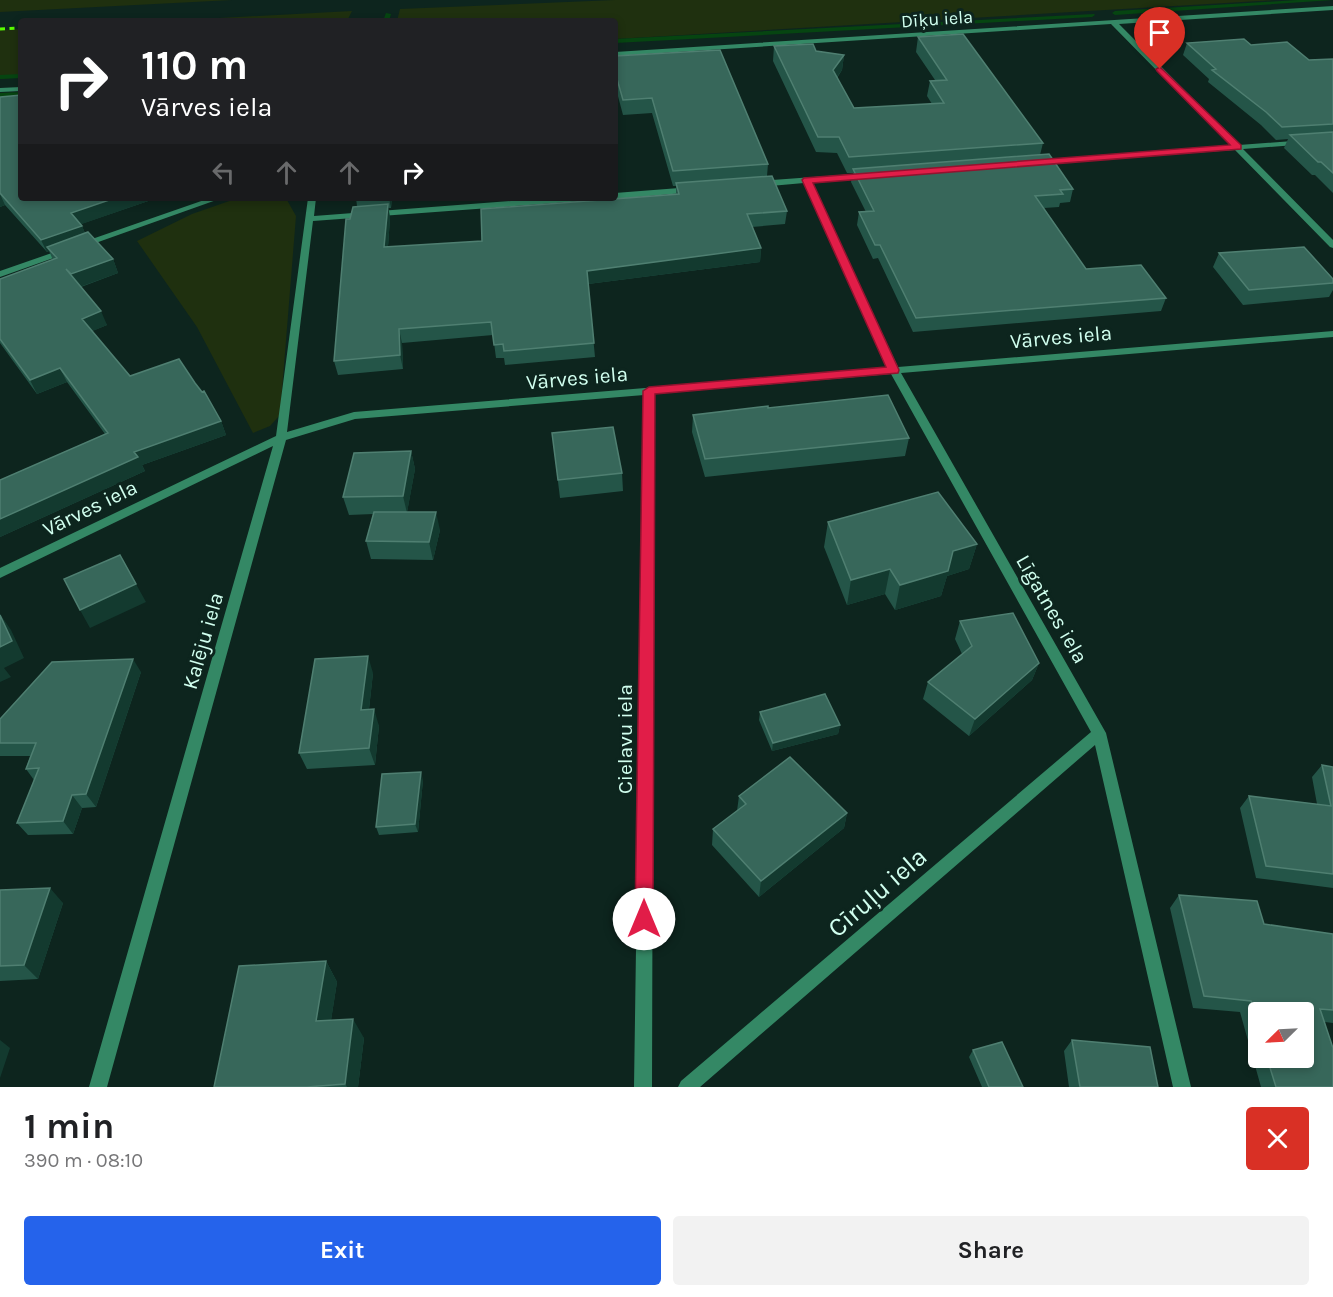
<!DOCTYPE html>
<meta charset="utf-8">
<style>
body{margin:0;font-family:Karla,sans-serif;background:#f2f2f2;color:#202124;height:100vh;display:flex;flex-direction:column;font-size:22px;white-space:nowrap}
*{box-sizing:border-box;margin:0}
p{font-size:20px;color:#757577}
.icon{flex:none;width:33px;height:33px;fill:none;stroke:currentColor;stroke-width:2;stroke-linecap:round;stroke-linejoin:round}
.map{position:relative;height:1087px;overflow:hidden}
.drawer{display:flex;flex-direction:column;background:#fff;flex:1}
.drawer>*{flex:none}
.hud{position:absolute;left:18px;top:18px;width:600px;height:183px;border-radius:6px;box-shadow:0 3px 9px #0003;background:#202124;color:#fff;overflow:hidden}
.needle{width:39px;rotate:246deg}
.controls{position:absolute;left:1248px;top:1002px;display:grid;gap:12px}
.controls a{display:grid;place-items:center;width:66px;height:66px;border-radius:6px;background:#fff;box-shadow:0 3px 9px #0003;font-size:30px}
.pin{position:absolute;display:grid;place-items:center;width:51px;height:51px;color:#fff;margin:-62px -26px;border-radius:50% 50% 50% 0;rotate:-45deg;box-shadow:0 0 6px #0007}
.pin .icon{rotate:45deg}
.me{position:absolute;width:66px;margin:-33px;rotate:0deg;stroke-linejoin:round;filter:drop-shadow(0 0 4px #0008)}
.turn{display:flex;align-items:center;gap:21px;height:126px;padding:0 24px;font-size:27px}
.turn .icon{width:78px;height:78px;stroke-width:2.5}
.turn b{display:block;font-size:42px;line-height:51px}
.lanes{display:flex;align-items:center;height:57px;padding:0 24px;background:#0003;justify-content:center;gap:30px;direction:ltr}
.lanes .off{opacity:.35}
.round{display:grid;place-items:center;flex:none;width:63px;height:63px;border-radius:6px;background:#f2f2f2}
.headline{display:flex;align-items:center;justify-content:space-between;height:102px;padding:0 24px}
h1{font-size:36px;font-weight:700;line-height:45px}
.button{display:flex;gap:12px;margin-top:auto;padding:12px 24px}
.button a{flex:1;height:69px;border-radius:6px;background:#2563eb;color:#fff;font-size:24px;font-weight:700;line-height:69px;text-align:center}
.button a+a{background:#f2f2f2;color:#202124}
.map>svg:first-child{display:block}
.green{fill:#1f300f}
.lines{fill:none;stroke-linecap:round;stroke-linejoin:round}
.stream{fill:#064511;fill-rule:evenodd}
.street{fill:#348865;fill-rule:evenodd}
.rail{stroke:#59fc00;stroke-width:3;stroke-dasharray:5 4.5;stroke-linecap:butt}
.wall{fill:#245548;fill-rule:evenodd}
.shaded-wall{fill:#133a2f}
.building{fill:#37675a;stroke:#4f7f71;stroke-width:1.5}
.route{fill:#e11d48;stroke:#92132f;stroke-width:1.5}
.labels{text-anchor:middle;stroke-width:6;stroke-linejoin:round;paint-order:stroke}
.far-street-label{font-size:18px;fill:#d1ffef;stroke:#0d251e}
.street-label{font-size:21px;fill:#d1ffef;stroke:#0d251e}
.near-street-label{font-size:26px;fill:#d1ffef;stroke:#0d251e}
</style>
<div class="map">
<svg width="1333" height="1087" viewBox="0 0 1333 1087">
<rect width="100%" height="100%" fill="#0d251e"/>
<path class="green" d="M 0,0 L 232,0 L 0,12 Z
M 615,0 L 1275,0 L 615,39 L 615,21 L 397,21 L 400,9 Z
M 352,11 L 347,21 L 163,21 Z
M 21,29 L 21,77 L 0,79 L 0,30 Z
M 238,198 L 287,200 L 296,216 L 280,415 L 270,426 L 253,433 L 197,327 L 137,241 L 192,214 Z"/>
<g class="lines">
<path class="stream" d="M 1297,0 L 1333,0 L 1115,15 L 1112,13 L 1115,11 Z
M 386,13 L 391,14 L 389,21 L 383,21 Z
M 1094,14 L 1095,15 L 1092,17 L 615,43 L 615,39 Z
M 21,74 L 21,78 L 0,79 L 0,75 Z
M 21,92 L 21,96 L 0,97 L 0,93 Z"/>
<path class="street" d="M 1333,6 L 1333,10 L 1119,24 L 1239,145 L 1333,138 L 1333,142 L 1243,149 L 1333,240 L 1333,248 L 1330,247 L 1235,150 L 1035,164 L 1034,162 L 1038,160 L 1230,145 L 1111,24 L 615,56 L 615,52 Z
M 21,87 L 21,91 L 0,92 L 0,88 Z
M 868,173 L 871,174 L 871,178 L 812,183 L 898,367 L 1333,331 L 1333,337 L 901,373 L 1106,733 L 1191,1087 L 1173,1087 L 1095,745 L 700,1087 L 678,1087 L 681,1081 L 1091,732 L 891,374 L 654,394 L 652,1087 L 634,1087 L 644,395 L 355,419 L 286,440 L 107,1087 L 89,1087 L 273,446 L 0,578 L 0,568 L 276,436 L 308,198 L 316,198 L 314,216 L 550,198 L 587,198 L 583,201 L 313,221 L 287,432 L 354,412 L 888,368 L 804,183 L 760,187 L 756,184 L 760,181 Z
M 692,187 L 696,190 L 695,192 L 615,199 L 613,198 L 615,198 L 615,193 Z
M 210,198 L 222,198 L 0,277 L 0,271 Z"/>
<path class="rail" d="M 0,29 L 21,28"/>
</g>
<path class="wall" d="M 918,37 L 1043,143 L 1040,155 L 1073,189 L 1070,202 L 1060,203 L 1059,207 L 1044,208 L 1086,269 L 1166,298 L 1161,311 L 913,332 L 878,258 L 873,259 L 857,225 L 859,212 L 866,212 L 851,182 L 853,173 L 847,173 L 837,153 L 816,152 L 773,61 L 774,46 L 816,51 L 844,55 L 842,70 L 837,78 L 854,108 L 932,104 L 927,96 L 930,81 L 935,80 L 916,52 Z
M 1187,43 L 1251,45 L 1309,60 L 1333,59 L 1333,193 L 1315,175 L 1312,175 L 1284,148 L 1288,139 L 1276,140 L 1261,125 L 1208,82 L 1209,79 L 1183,55 Z
M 615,56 L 768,164 L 767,176 L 787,211 L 785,224 L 752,227 L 761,248 L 760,262 L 588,284 L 595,357 L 505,365 L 504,358 L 496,358 L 493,335 L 402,343 L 403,369 L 338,375 L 334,361 L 350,219 L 357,206 L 356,198 L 392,198 L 391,208 L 388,208 L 390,218 L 388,247 L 482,241 L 676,194 L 676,186 L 673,186 L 652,113 L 623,115 L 615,85 Z
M 0,97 L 21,198 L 157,198 L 81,224 L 85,233 L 113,259 L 118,273 L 81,287 L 107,325 L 92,331 L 130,376 L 195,383 L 221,421 L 226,435 L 142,465 L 145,471 L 0,537 L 0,480 L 105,434 L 67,382 L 37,394 L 0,343 L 0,279 L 53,260 L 49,251 L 47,252 L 5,205 L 0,207 Z
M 1219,253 L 1333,279 L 1333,290 L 1329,297 L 1243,305 L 1213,267 Z
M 693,415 L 909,438 L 905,456 L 705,477 L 692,432 Z
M 552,433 L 622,473 L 623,491 L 560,498 Z
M 411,451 L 415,469 L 407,512 L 440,530 L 433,560 L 371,559 L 366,541 L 373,514 L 349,515 L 343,497 Z
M 828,522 L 977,544 L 969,569 L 947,576 L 941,596 L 895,610 L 885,594 L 847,605 L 824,547 Z
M 960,621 L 1039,663 L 1032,680 L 969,736 L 923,699 L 928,682 L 962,654 L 955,639 Z
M 141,672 L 96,807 L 82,808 L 73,834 L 28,835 L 17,823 L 34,780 L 26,769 L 30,756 L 0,756 L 0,719 Z
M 373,673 L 369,709 L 379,726 L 375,765 L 307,769 L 299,753 Z
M 760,712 L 840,725 L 838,734 L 772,751 L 759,720 Z
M 1322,765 L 1333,767 L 1333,888 L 1256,878 L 1240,808 L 1249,796 L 1317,804 L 1312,777 Z
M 423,780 L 418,832 L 379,835 L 376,827 Z
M 739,796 L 847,813 L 844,828 L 759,897 L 712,845 L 713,829 L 737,811 Z
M 0,890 L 63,903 L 38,979 L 0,981 Z
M 1179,895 L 1264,924 L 1333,934 L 1333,1023 L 1325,1022 L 1333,1087 L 1261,1087 L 1240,1012 L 1193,1008 L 1170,908 ZM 1258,1012 L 1304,1058 L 1258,1058 Z
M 326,961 L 337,982 L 331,1020 L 364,1038 L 358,1087 L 214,1087 Z
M 1072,1040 L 1158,1087 L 1069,1087 L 1064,1051 Z
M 973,1050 L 1023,1087 L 982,1087 L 969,1057 Z"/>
<path class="shaded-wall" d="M 844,55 L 842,70 L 831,85 L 833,70 Z
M 0,194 L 5,205 L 0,207 Z
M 115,198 L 157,198 L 76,226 L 71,213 Z
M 389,198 L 392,198 L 391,208 Z
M 388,204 L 390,218 L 387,261 L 384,247 Z
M 82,226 L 87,238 L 47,247 L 49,251 L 47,252 L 41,240 Z
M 761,248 L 760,262 L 588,284 L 587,271 Z
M 113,259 L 118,273 L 77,288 L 71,274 Z
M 101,311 L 107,325 L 88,333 L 82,319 Z
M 399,329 L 402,343 L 403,369 L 400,355 Z
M 60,368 L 67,382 L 37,394 L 30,380 Z
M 221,421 L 226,435 L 142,465 L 145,471 L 0,537 L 0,519 L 134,452 Z
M 411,451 L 415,469 L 407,513 L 403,496 Z
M 436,512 L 440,530 L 433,560 L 429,542 Z
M 977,544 L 969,569 L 947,576 L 941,596 L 895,610 L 900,585 L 953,551 Z
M 890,569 L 885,594 L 847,605 L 851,580 Z
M 136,584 L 146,602 L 90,628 L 80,610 Z
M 0,614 L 11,630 L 24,658 L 4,668 L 11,677 L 0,682 Z
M 368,656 L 373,673 L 367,727 L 361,710 Z
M 133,659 L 141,672 L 96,807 L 86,794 Z
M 1039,663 L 1032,680 L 969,736 L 975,719 Z
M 374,709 L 379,726 L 375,765 L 369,748 Z
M 840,725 L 838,734 L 772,751 L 773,743 Z
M 421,772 L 423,780 L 418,832 L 415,824 Z
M 72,795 L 82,808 L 73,834 L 63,821 Z
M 847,813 L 844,828 L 759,897 L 761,881 Z
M 50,888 L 63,903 L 38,979 L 24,965 Z
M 326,961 L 337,982 L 328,1040 L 316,1021 Z
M 353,1019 L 364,1038 L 358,1087 L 347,1087 L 345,1084 Z
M 0,1040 L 10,1048 L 0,1078 Z"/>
<path class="building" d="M 963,34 L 1043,143 L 849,157 L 839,137 L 818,137 L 774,46 L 813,44 L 816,51 L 844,55 L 833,70 L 854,108 L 944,103 L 930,81 L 947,80 L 918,37 Z
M 1244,39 L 1251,45 L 1287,42 L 1309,60 L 1333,59 L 1333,124 L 1282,127 L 1266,112 L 1212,70 L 1216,69 L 1187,43 Z
M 720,50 L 768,164 L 673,171 L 652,98 L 623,100 L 615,72 L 615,56 Z
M 21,95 L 21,198 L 115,198 L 71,213 L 82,226 L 41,240 L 0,193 L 0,97 Z
M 1333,132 L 1333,173 L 1321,162 L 1318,162 L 1290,135 Z
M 1049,154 L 1073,189 L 1060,190 L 1063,194 L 1035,196 L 1086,269 L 1141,265 L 1166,298 L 916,318 L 880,245 L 875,245 L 859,212 L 874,211 L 853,169 Z
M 772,176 L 787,211 L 747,214 L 761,248 L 587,271 L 594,343 L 504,351 L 503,344 L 494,345 L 491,322 L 399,329 L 400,355 L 334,361 L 346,219 L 350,219 L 353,207 L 388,204 L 384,247 L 482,241 L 481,209 L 679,194 L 676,183 Z
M 88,232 L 113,259 L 71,274 L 66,269 L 101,311 L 82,319 L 130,376 L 179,359 L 195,383 L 202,392 L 204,391 L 221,421 L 134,452 L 138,457 L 0,519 L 0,480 L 108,433 L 60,368 L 30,380 L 0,339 L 0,279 L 57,258 L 47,247 Z
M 1304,247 L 1333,279 L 1333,283 L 1249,290 L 1219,253 Z
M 888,395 L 909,438 L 705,459 L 693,415 L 768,406 L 768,408 Z
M 613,427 L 622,473 L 558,480 L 552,433 Z
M 411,451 L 403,496 L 343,497 L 354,453 Z
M 938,492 L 977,544 L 953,551 L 948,571 L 900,585 L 890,569 L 851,580 L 828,522 Z
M 374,512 L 436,512 L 429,542 L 366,541 Z
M 120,555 L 136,584 L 80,610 L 64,579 Z
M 1013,613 L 1039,663 L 975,719 L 928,682 L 972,646 L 960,621 Z
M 0,615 L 12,641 L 0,647 Z
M 368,656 L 361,710 L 374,709 L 369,748 L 299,753 L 315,659 Z
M 133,659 L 86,794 L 72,795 L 63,821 L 17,823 L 39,768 L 26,769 L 36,743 L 0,743 L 0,719 L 52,662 Z
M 825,694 L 840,725 L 773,743 L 760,712 Z
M 790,757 L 847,813 L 761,881 L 713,829 L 746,804 L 739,796 Z
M 1322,765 L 1333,767 L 1333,874 L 1266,866 L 1249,796 L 1331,806 Z
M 421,772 L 415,824 L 376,827 L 382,774 Z
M 50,888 L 24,965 L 0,966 L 0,890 Z
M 1179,895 L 1257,901 L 1264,924 L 1333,934 L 1333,1010 L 1320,1009 L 1333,1048 L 1333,1087 L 1276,1087 L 1267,1058 L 1304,1058 L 1304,1012 L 1258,1012 L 1258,1027 L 1251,1001 L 1204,996 Z
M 326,961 L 316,1021 L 353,1019 L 345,1084 L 307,1087 L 214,1087 L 239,966 Z
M 1072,1040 L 1150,1047 L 1158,1087 L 1080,1087 Z
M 1002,1042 L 1023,1087 L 989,1087 L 973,1050 Z"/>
<path class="route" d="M 1160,67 L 1241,145 L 1241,149 L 813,183 L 899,370 L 898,373 L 655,394 L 653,919 L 651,925 L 644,928 L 638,925 L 635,919 L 643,391 L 649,387 L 886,367 L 802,180 L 804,178 L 1230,145 L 1157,71 L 1156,69 Z"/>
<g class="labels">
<g class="far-street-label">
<text transform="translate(937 19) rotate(-4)" y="6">Dīķu iela</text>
</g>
<g class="street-label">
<text transform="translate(1061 337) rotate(-5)" y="7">Vārves iela</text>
<text transform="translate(577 378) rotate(-5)" y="7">Vārves iela</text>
<text transform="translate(90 508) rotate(-26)" y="7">Vārves iela</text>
<text transform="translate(1052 609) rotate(60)" y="7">Līgatnes iela</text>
<text transform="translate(203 641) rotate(-74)" y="7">Kalēju iela</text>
<text transform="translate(625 739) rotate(-90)" y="7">Cielavu iela</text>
</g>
<g class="near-street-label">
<text transform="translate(877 892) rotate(-41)" y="9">Cīruļu iela</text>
</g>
</g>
</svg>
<div class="controls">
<a><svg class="needle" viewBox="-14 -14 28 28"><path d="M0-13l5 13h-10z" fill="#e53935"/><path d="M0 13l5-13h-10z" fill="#757577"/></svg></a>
</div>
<div class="pin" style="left:1160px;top:69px;background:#d93025"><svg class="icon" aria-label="arrive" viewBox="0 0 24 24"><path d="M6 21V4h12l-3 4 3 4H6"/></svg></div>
<svg class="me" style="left:644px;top:919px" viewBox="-20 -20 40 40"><circle r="19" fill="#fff"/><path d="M0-13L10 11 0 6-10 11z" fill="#e11d48"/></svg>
<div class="hud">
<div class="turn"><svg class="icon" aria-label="right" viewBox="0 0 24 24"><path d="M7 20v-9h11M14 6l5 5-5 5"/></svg><div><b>110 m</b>Vārves iela</div></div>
<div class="lanes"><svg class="icon off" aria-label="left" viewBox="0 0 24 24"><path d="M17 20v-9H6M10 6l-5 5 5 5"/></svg><svg class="icon off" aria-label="ahead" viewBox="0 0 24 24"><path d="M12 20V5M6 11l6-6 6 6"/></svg><svg class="icon off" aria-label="ahead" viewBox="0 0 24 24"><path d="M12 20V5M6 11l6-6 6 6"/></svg><svg class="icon" aria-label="right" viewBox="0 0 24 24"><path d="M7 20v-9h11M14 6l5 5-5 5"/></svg></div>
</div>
</div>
<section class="drawer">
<div class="headline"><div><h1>1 min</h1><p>390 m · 08:10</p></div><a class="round" style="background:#d93025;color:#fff"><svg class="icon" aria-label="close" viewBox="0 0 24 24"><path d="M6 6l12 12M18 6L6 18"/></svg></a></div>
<div class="button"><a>Exit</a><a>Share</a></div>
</section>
